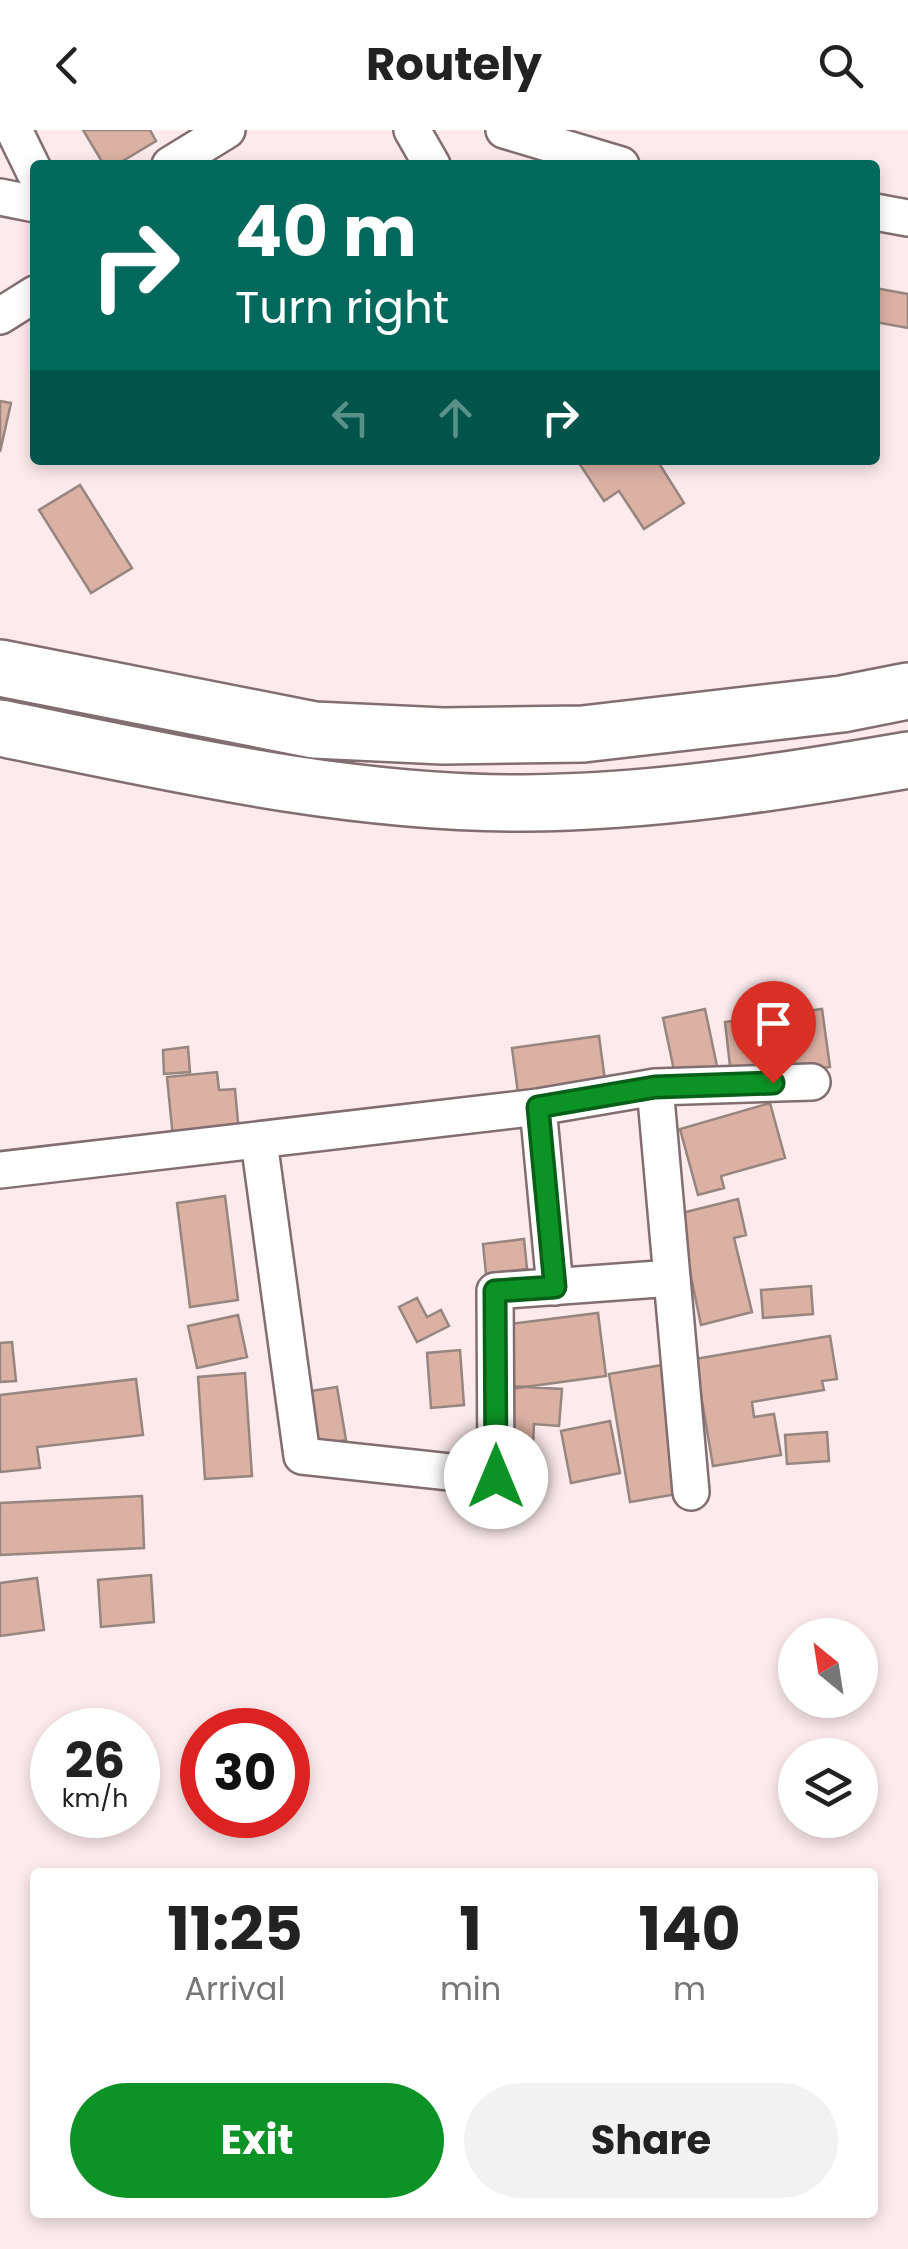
<!DOCTYPE html>
<style>
body{margin:0;font-family:Poppins,sans-serif;background:#f2f2f2;color:#222;height:100vh;display:flex;flex-direction:column;font-size:38px;white-space:nowrap}
*{box-sizing:border-box;margin:0}
p{font-size:32px;color:#767676}
.icon{flex:none;width:55px;height:55px;fill:none;stroke:currentColor;stroke-width:2;stroke-linecap:round;stroke-linejoin:round}
.map{position:relative;flex:1;overflow:hidden}
.drawer{position:absolute;left:30px;top:1738px;width:848px;height:350px;display:flex;flex-direction:column;background:#fff;border-radius:10px;box-shadow:0 5px 15px #0003}
.drawer>*{flex:none}
.guide{position:absolute;left:30px;top:30px;width:850px;height:305px;border-radius:10px;box-shadow:0 5px 15px #0003;background:#00695c;color:#fff;overflow:hidden}
.needle{width:65px;rotate:330deg}
.fabs{position:absolute;left:778px;top:1488px;display:grid;gap:20px}
.fabs a{display:grid;place-items:center;width:100px;height:100px;border-radius:50%;background:#fff;box-shadow:0 5px 15px #0003;font-size:50px}
.speed{position:absolute;left:30px;top:1578px;display:flex;gap:20px;font-size:50px;font-weight:700;text-align:center}
.speed>*{display:grid;place-content:center;width:130px;height:130px;border-radius:50%;background:#fff;box-shadow:0 5px 15px #0003;line-height:1}
.speed small{font-size:25px;font-weight:400}
.speed .limit{border:15px solid #d22;background:#fff;color:#111}
.pin{position:absolute;display:grid;place-items:center;width:85px;height:85px;color:#fff;margin:-102px -42px;border-radius:50% 50% 50% 0;rotate:-45deg;box-shadow:0 0 10px #0007}
.pin .icon{rotate:45deg}
.me{position:absolute;width:110px;margin:-55px;rotate:0deg;stroke-linejoin:round;filter:drop-shadow(0 0 8px #0008)}
.turn{display:flex;align-items:center;gap:35px;height:210px;padding:0 40px;font-size:45px}
.turn .icon{width:130px;height:130px;stroke-width:2.5}
.turn b{display:block;font-size:70px;line-height:85px}
.lanes{display:flex;align-items:center;height:95px;padding:0 40px;background:#0003;justify-content:center;gap:50px;direction:ltr}
.lanes .off{opacity:.35}
.eta{display:flex;justify-content:space-evenly;align-items:center;height:170px;text-align:center}
.eta b{font-size:60px;font-weight:700;line-height:70px}
.primary-button{display:flex;gap:20px;margin-top:auto;padding:20px 40px}
.primary-button a{flex:1;height:115px;border-radius:60px;background:#0c9225;color:#fff;font-size:40px;font-weight:700;line-height:115px;text-align:center}
.primary-button a+a{background:#f2f2f2;color:#222}
header{display:flex;justify-content:space-between;align-items:center;height:130px;padding:0 40px;background:#fff;font-size:45px;font-weight:700}
.map>svg:first-child{display:block}
.building{fill:#dbb1a4;stroke:#97857f;stroke-width:2.5}
.lines{fill:none;stroke-linecap:round;stroke-linejoin:round}
.street-casing{stroke:#826e70;stroke-width:40}
.highway-casing{stroke:#826e70;stroke-width:60}
.street{stroke:#fff;stroke-width:35}
.highway{stroke:#fff;stroke-width:55}
.route-casing{stroke:#085f18;stroke-width:25}
.route{stroke:#0c9225;stroke-width:18}
</style>
<header><svg class="icon" aria-label="back" viewBox="0 0 24 24"><path d="M15 5l-7 7 7 7"/></svg>Routely<svg class="icon" aria-label="search" viewBox="0 0 24 24"><circle cx="10" cy="10" r="6"/><path d="M15 15l6 6"/></svg></header>
<div class="map">
<svg width="908" height="2119" viewBox="0 0 908 2119">
<rect width="100%" height="100%" fill="#fceaec"/>
<path class="building" d="M 83,0 L 150,0 L 156,11 L 116,35 L 104,35 Z
M 875,158 L 908,164 L 908,198 L 875,192 Z
M 0,271 L 11,273 L 0,322 Z
M 577,330 L 657,330 L 684,373 L 644,399 L 619,361 L 604,371 Z
M 80,355 L 132,438 L 91,463 L 39,380 Z
M 705,879 L 717,936 L 675,945 L 663,888 Z
M 822,879 L 830,937 L 765,945 L 731,945 L 725,892 Z
M 599,906 L 606,958 L 519,971 L 512,918 Z
M 188,917 L 190,942 L 164,944 L 163,920 Z
M 217,942 L 219,960 L 235,959 L 239,1003 L 173,1008 L 167,947 Z
M 770,973 L 785,1028 L 721,1046 L 724,1058 L 698,1065 L 680,999 Z
M 225,1066 L 238,1170 L 190,1177 L 177,1073 Z
M 738,1069 L 746,1105 L 734,1108 L 752,1182 L 701,1195 L 678,1084 Z
M 524,1109 L 527,1139 L 486,1144 L 483,1114 Z
M 811,1156 L 813,1184 L 763,1188 L 761,1160 Z
M 417,1168 L 427,1187 L 441,1180 L 449,1196 L 417,1212 L 399,1177 Z
M 598,1183 L 606,1246 L 510,1259 L 502,1195 Z
M 238,1185 L 247,1227 L 197,1238 L 188,1196 Z
M 830,1206 L 837,1249 L 822,1251 L 824,1260 L 752,1272 L 754,1287 L 774,1284 L 781,1325 L 713,1336 L 695,1229 Z
M 12,1212 L 16,1251 L 0,1252 L 0,1213 Z
M 460,1220 L 464,1275 L 431,1278 L 427,1223 Z
M 662,1235 L 683,1363 L 630,1372 L 609,1244 Z
M 245,1243 L 252,1346 L 205,1349 L 198,1247 Z
M 136,1249 L 143,1305 L 37,1317 L 40,1338 L 0,1342 L 0,1265 Z
M 509,1256 L 562,1259 L 559,1296 L 534,1294 L 533,1314 L 505,1312 Z
M 337,1257 L 346,1310 L 288,1320 L 279,1266 Z
M 610,1291 L 620,1343 L 571,1353 L 561,1301 Z
M 827,1302 L 829,1331 L 787,1334 L 785,1305 Z
M 142,1366 L 144,1418 L 0,1425 L 0,1373 Z
M 151,1445 L 154,1492 L 101,1497 L 98,1450 Z
M 37,1448 L 44,1500 L 0,1506 L 0,1453 Z"/>
<g class="lines">
<defs>
<path id="street" d="M 14,0 L 35,43
M 412,0 L 432,35
M 504,0 L 621,35
M 170,35 L 227,0
M 0,67 L 35,74
M 875,82 L 908,88
M 0,186 L 35,164
M 655,957 L 691,1362
M 538,977 L 555,1157
M 259,1011 L 302,1326 L 496,1347 L 495,1161 L 672,1148
M 0,1040 L 538,977 L 655,957 L 812,952"/>
<path id="highway" d="M 0,538 L 314,600 L 443,606 L 583,604 L 842,574 L 908,561
M 0,598 C 172,633 348,674 524,673 C 654,672 781,652 908,630"/>
</defs>
<use href="#street" class="street-casing"/>
<use href="#highway" class="highway-casing"/>
<use href="#street" class="street"/>
<use href="#highway" class="highway"/>
</g>
<g class="lines">
<defs>
<path id="route" d="M 496,1347 L 495,1161 L 555,1157 L 538,977 L 655,957 L 773,953"/>
</defs>
<use href="#route" class="route-casing"/>
<use href="#route" class="route"/>
</g>
</svg>
<div class="fabs">
<a><svg class="needle" viewBox="-14 -14 28 28"><path d="M0-13l5 13h-10z" fill="#e53935"/><path d="M0 13l5-13h-10z" fill="#767676"/></svg></a>
<a><svg class="icon" aria-label="layers" viewBox="0 0 24 24"><path d="M12 4l9 5-9 5-9-5zM3 14l9 5 9-5"/></svg></a>
</div>
<div class="speed"><div>26<small>km/h</small></div><div class="limit">30</div></div>
<div class="pin" style="left:773px;top:953px;background:#d93025"><svg class="icon" aria-label="arrive" viewBox="0 0 24 24"><path d="M6 21V4h12l-3 4 3 4H6"/></svg></div>
<svg class="me" style="left:496px;top:1347px" viewBox="-20 -20 40 40"><circle r="19" fill="#fff"/><path d="M0-13L10 11 0 6-10 11z" fill="#0c9225"/></svg>
<div class="guide">
<div class="turn"><svg class="icon" aria-label="right" viewBox="0 0 24 24"><path d="M7 20v-9h11M14 6l5 5-5 5"/></svg><div><b>40 m</b>Turn right</div></div>
<div class="lanes"><svg class="icon off" aria-label="left" viewBox="0 0 24 24"><path d="M17 20v-9H6M10 6l-5 5 5 5"/></svg><svg class="icon off" aria-label="ahead" viewBox="0 0 24 24"><path d="M12 20V5M6 11l6-6 6 6"/></svg><svg class="icon" aria-label="right" viewBox="0 0 24 24"><path d="M7 20v-9h11M14 6l5 5-5 5"/></svg></div>
</div>
<section class="drawer">
<div class="eta">
<div><b>11:25</b><p>Arrival</p></div>
<div><b>1</b><p>min</p></div>
<div><b>140</b><p>m</p></div>
</div>
<div class="primary-button"><a>Exit</a><a>Share</a></div>
</section>
</div>
